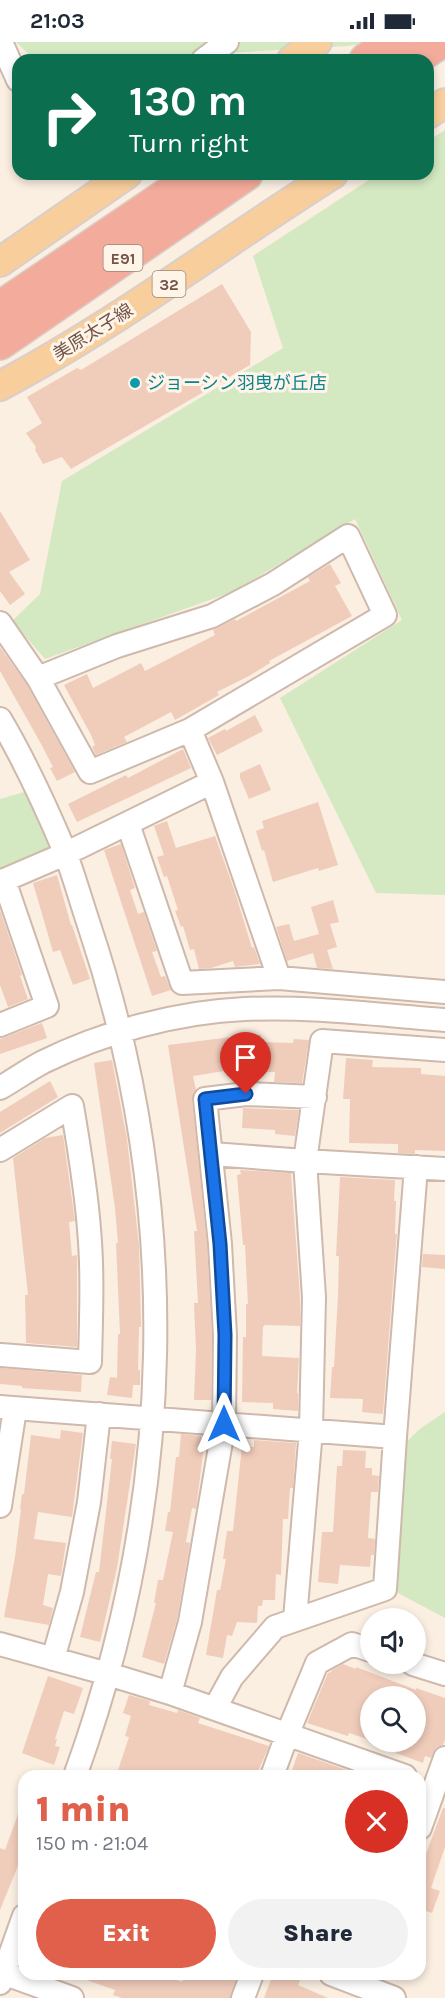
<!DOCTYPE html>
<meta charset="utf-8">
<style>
body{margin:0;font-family:Karla,"Noto Sans JP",sans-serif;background:#f2f2f3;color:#1f2937;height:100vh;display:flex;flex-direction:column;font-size:22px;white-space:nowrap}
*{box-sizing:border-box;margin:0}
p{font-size:20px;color:#747a83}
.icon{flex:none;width:33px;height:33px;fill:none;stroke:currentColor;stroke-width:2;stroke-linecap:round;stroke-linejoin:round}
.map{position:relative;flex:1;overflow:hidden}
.details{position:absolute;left:18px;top:1728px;width:408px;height:210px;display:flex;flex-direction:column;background:#fff;border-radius:18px;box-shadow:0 3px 9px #0003}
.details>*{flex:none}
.guide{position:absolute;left:12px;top:12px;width:422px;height:126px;border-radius:18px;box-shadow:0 3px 9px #0003;background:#0b6e4f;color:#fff;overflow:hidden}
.fabs{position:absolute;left:360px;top:1566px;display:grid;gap:12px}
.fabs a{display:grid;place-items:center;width:66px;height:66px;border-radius:50%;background:#fff;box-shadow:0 3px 9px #0003;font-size:30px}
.pin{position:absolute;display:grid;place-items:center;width:51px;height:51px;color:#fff;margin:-62px -26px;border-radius:50% 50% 50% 0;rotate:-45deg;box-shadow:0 0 6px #0007}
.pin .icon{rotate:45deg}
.me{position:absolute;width:66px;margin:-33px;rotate:0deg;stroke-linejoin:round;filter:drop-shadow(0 0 4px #0008)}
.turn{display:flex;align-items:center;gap:21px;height:126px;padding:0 18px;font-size:27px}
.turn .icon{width:78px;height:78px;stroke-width:2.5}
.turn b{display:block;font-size:42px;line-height:51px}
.round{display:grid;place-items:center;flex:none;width:63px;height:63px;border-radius:32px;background:#f2f2f3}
.headline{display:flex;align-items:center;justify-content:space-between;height:102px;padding:0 18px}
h1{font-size:36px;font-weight:800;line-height:45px;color:#e1604b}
.button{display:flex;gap:12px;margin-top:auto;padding:12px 18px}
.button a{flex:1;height:69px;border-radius:36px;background:#e1604b;color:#fff;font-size:24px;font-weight:800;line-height:69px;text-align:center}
.button a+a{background:#f2f2f3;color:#1f2937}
.status{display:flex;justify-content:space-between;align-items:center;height:42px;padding:0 30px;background:#fff;direction:ltr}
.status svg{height:16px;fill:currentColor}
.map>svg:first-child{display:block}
.green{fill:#d4e8c2}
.building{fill:#f0ccbb}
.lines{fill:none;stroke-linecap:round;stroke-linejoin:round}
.minor-casing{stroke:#ceb9ac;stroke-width:26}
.major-casing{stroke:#d8cfcc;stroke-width:32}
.highway-casing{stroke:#d8cfcc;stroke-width:36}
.minor{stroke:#fff;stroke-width:22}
.major{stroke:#f8ce9d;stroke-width:28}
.highway{stroke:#f3ab9b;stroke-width:33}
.route-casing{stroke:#114b97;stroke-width:15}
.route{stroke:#1a73e8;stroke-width:10}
.culture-dot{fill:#0f9aa8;stroke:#fef4e8;stroke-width:2}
.labels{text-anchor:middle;stroke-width:6;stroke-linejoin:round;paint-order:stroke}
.shield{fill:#fef4e8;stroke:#9c8579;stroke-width:1.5}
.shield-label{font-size:16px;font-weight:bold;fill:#72554a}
.street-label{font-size:18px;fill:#72554a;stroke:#fef4e8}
.culture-label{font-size:18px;fill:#0d838f;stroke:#fef4e8;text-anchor:start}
</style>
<div class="status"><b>21:03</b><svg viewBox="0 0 49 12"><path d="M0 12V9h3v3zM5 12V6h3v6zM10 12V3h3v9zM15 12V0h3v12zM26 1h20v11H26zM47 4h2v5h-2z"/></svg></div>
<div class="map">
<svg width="445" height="1956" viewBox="0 0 445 1956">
<rect width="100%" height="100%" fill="#fbefe2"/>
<path class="green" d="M 16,0 L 375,0 L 347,4 L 191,13 L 177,18 L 35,18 Z
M 445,88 L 445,853 L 376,851 L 280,656 L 402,578 L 355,477 L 232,550 L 45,617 L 12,579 L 40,552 L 62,439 L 283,306 L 253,214 L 378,132 L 428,132 L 428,99 Z
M 28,749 L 55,808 L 0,832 L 0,757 Z
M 445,1370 L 445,1576 L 396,1550 L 404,1402 L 421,1386 Z"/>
<path class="building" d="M 222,242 L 251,290 L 250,323 L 71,427 L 62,415 L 43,422 L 35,408 L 36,405 L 26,391 L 42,381 L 27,355 L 77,326 L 81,328 Z
M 0,469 L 30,518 L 9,530 L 25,552 L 10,563 L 0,549 Z
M 330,522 L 341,541 L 335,544 L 352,574 L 269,619 L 270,621 L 249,634 L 217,650 L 219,653 L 191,669 L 175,678 L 171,670 L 124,695 L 127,700 L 96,713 L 92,705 L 95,703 L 91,693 L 64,643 L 87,632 L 93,646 L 141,621 L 145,629 L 215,593 L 213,588 L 235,577 L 236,579 L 310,539 L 308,535 Z
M 0,605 L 27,643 L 75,730 L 57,739 L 50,726 L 53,725 L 40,700 L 0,629 Z
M 255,673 L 263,689 L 217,713 L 208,696 L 225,687 L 226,689 Z
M 183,707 L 191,726 L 77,780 L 68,762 L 126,733 L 128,736 Z
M 260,722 L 271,748 L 249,757 L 240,736 L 240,731 Z
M 318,760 L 338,823 L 319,829 L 318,826 L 273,840 L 264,808 L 262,809 L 256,789 L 264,786 L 262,779 Z
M 167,779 L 176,806 L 215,794 L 235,850 L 252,906 L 254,905 L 260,922 L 235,925 L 233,919 L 211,926 L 199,927 L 194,907 L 190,908 L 183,884 L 181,885 L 175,869 L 178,868 L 167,834 L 164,835 L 157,815 L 164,813 L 154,784 Z
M 121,802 L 135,846 L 130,848 L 138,872 L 144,870 L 157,909 L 152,910 L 161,935 L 165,934 L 171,948 L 152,954 L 104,808 Z
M 57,833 L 71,883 L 72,883 L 90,937 L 73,943 L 60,908 L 53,910 L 33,841 Z
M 333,858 L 339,880 L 330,882 L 337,905 L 327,908 L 333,927 L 317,926 L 313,911 L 287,919 L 276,885 L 289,882 L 294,899 L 319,892 L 311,865 Z
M 0,868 L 22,933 L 20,934 L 28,957 L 8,965 L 0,943 Z
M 42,981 L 47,996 L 0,1012 L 0,997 Z
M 261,993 L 261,1000 L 293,1001 L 294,997 L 309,998 L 302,1041 L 274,1040 L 275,1030 L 266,1030 L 266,1026 L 237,1027 L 193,1034 L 196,1048 L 192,1058 L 207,1203 L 212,1293 L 211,1358 L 194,1358 L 196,1309 L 194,1261 L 198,1261 L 194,1189 L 197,1189 L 168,1003 L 239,994 Z
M 346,1016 L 373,1018 L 372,1025 L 421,1026 L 421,1032 L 445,1034 L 445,1109 L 415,1108 L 415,1112 L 398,1111 L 398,1102 L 349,1101 L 350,1057 L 343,1057 Z
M 112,1018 L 127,1097 L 139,1203 L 141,1285 L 139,1285 L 138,1328 L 140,1328 L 140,1343 L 133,1343 L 132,1356 L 107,1353 L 110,1335 L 117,1336 L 118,1292 L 120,1292 L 116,1201 L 118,1201 L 115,1166 L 94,1021 Z
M 50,1039 L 58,1055 L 0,1091 L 0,1070 Z
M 243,1066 L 299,1068 L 295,1094 L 275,1092 L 275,1088 L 242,1086 Z
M 63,1093 L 75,1179 L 69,1180 L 72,1214 L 77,1213 L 77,1305 L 26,1301 L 25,1253 L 28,1253 L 13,1116 L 45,1096 Z
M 240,1128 L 291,1131 L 300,1255 L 300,1284 L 265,1283 L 263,1285 L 262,1314 L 299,1316 L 297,1351 L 298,1351 L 298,1369 L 273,1367 L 273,1361 L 242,1360 L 243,1295 L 246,1295 L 246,1262 L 248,1262 L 245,1203 L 243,1203 L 237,1133 L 241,1132 Z
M 340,1135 L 395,1138 L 394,1159 L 396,1159 L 395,1192 L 397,1192 L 396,1202 L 383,1372 L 362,1370 L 363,1357 L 330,1356 L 332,1325 L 334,1325 L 338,1253 L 339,1214 L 336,1214 Z
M 423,1212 L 445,1213 L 445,1227 L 422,1225 Z
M 0,1326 L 82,1333 L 81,1350 L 22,1346 L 22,1344 L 0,1342 Z
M 61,1388 L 83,1391 L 72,1475 L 38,1470 L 34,1497 L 66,1501 L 61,1534 L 48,1532 L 43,1563 L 53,1566 L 49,1583 L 4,1575 L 15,1515 L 21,1467 L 20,1467 L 22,1452 L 24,1452 L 31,1393 L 60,1397 Z
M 181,1392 L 201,1394 L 201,1396 L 205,1396 L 196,1467 L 192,1466 L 186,1500 L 190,1501 L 177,1577 L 164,1622 L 142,1615 L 156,1561 L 154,1561 L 158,1538 L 163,1538 L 173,1490 L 165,1489 L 168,1470 L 170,1470 L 176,1415 L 179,1415 Z
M 254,1398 L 296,1401 L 293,1446 L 290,1446 L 288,1477 L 283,1477 L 281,1533 L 276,1532 L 275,1558 L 263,1558 L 262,1564 L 258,1564 L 257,1581 L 237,1580 L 232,1594 L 227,1593 L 223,1616 L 206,1613 L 217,1548 L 220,1548 L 226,1517 L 223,1517 L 227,1489 L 233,1489 L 242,1404 L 254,1405 Z
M 112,1399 L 136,1402 L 117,1526 L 100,1600 L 80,1595 L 96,1530 L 99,1530 L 112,1417 L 110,1417 Z
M 343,1408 L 366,1409 L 365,1426 L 372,1426 L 372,1433 L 379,1434 L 378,1450 L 371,1450 L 368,1496 L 375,1497 L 374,1513 L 371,1513 L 370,1525 L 340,1523 L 338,1542 L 318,1540 L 322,1490 L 333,1490 L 337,1424 L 342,1424 Z
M 343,1622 L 356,1627 L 356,1625 L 416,1648 L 416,1646 L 445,1656 L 445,1697 L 443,1703 L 436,1706 L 431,1716 L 425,1714 L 423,1721 L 396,1711 L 400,1700 L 416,1700 L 416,1689 L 420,1676 L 416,1675 L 416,1654 L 370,1654 L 370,1698 L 349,1691 L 348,1694 L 307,1681 L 328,1631 L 331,1630 L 332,1628 Z
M 48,1634 L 83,1646 L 74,1672 L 64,1669 L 55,1697 L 57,1697 L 55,1704 L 60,1705 L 54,1723 L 22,1711 Z
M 129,1653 L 150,1659 L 149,1663 L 177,1671 L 178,1668 L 200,1676 L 198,1681 L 269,1704 L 256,1734 L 116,1734 L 129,1695 L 125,1694 L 131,1674 L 123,1671 Z
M 298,1711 L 364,1734 L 290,1734 Z
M 22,1761 L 24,1762 L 24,1809 L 0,1868 L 0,1806 L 5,1808 Z
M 443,1766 L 445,1766 L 445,1805 L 431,1846 L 440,1849 L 432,1871 L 423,1868 L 422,1871 L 420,1870 L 420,1828 Z
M 76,1932 L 162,1932 L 182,1940 L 185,1932 L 238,1932 L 230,1956 L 122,1956 L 113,1953 L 115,1948 L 75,1934 Z
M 273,1932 L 282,1932 L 300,1938 L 298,1943 L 328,1956 L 264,1956 Z"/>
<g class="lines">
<defs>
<path id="minor" d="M 1,0 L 18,38
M 203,18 L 227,0
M 0,581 L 38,636 L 90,730 L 190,688 L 385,573 L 348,494 L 273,542 L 212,574 L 117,604 L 38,636
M 0,677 C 25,719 46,765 65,810 C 74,834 81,859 89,883 C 183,1164 176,1456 75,1734
M 190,688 L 212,740 L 279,936
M 128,782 L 182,941 L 279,936 L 445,950
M 0,840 L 65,812 L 212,740
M 0,983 L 47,964 L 4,838
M 445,1008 L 322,999 L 305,1119 L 445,1127
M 0,1046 C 14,1038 28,1028 43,1020 C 104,990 177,970 245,967 C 311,964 379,973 445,978
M 0,1108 L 72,1064 C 79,1105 86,1146 89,1187 C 93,1231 91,1276 90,1320 L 1,1313
M 212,1112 L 305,1119 L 314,1255 L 311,1388 L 295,1577
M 0,1365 L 395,1395
M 0,1464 L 15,1367
M 0,1602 L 108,1632 L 170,1651 L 405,1734
M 53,1617 L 72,1550 L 89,1460 L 99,1372
M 413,1622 L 445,1632
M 170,1651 L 190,1580 L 224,1382 L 225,1293 L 220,1202 L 205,1057 L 246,1052 L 315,1055
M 215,1666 L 232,1635 L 275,1585 L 385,1547 L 395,1395 L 416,1125
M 272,1734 L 287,1693 L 317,1621 L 352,1602 L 370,1608
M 420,1786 L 445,1716
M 0,1930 L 72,1956
M 331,1932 L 394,1956
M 0,1941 L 24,1874
M 243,1956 L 252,1932"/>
<path id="major" d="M 292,18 L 317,0
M 428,72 L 445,61
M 0,220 L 127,132
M 0,344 C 117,282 222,202 333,132"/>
<path id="highway" d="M 366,18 L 393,0
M 413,18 L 440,0
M 0,266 L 198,132
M 0,301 L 246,132"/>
</defs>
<use href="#minor" class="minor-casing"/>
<use href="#major" class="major-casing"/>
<use href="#highway" class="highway-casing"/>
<use href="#minor" class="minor"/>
<use href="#major" class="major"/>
<use href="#highway" class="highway"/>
</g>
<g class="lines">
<defs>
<path id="route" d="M 224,1382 L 225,1293 L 220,1202 L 205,1057 L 246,1052"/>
</defs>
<use href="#route" class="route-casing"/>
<use href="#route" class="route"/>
</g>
<circle class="culture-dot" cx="135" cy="341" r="6"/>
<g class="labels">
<g class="shield">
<rect x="103.5" y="203" width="39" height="26" rx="4.5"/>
<rect x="152.5" y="229" width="33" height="26" rx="4.5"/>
</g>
<g class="shield-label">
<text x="123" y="222">E91</text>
<text x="169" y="248">32</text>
</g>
<g class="street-label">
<text transform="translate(93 290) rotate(-32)" y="6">美原太子線</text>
</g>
<g class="culture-label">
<text x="147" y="347">ジョーシン羽曳が丘店</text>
</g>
</g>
</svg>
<div class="fabs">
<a><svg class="icon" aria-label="sound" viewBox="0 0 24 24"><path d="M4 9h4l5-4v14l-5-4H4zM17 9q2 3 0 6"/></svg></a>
<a><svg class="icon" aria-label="search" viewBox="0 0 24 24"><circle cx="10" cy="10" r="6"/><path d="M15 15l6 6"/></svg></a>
</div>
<div class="pin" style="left:246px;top:1052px;background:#d93025"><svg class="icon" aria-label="arrive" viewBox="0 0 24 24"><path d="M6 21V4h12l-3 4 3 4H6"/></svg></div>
<svg class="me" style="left:224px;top:1382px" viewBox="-20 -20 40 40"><path d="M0-17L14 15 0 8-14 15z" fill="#1a73e8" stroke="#fff" stroke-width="4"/></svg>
<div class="guide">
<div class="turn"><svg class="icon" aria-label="right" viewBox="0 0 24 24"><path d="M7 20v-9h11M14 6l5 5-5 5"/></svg><div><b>130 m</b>Turn right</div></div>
</div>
<section class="details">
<div class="headline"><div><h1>1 min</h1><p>150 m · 21:04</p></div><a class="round" style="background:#d93025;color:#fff"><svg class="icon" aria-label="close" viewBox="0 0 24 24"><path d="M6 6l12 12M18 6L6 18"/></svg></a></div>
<div class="button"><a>Exit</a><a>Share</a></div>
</section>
</div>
